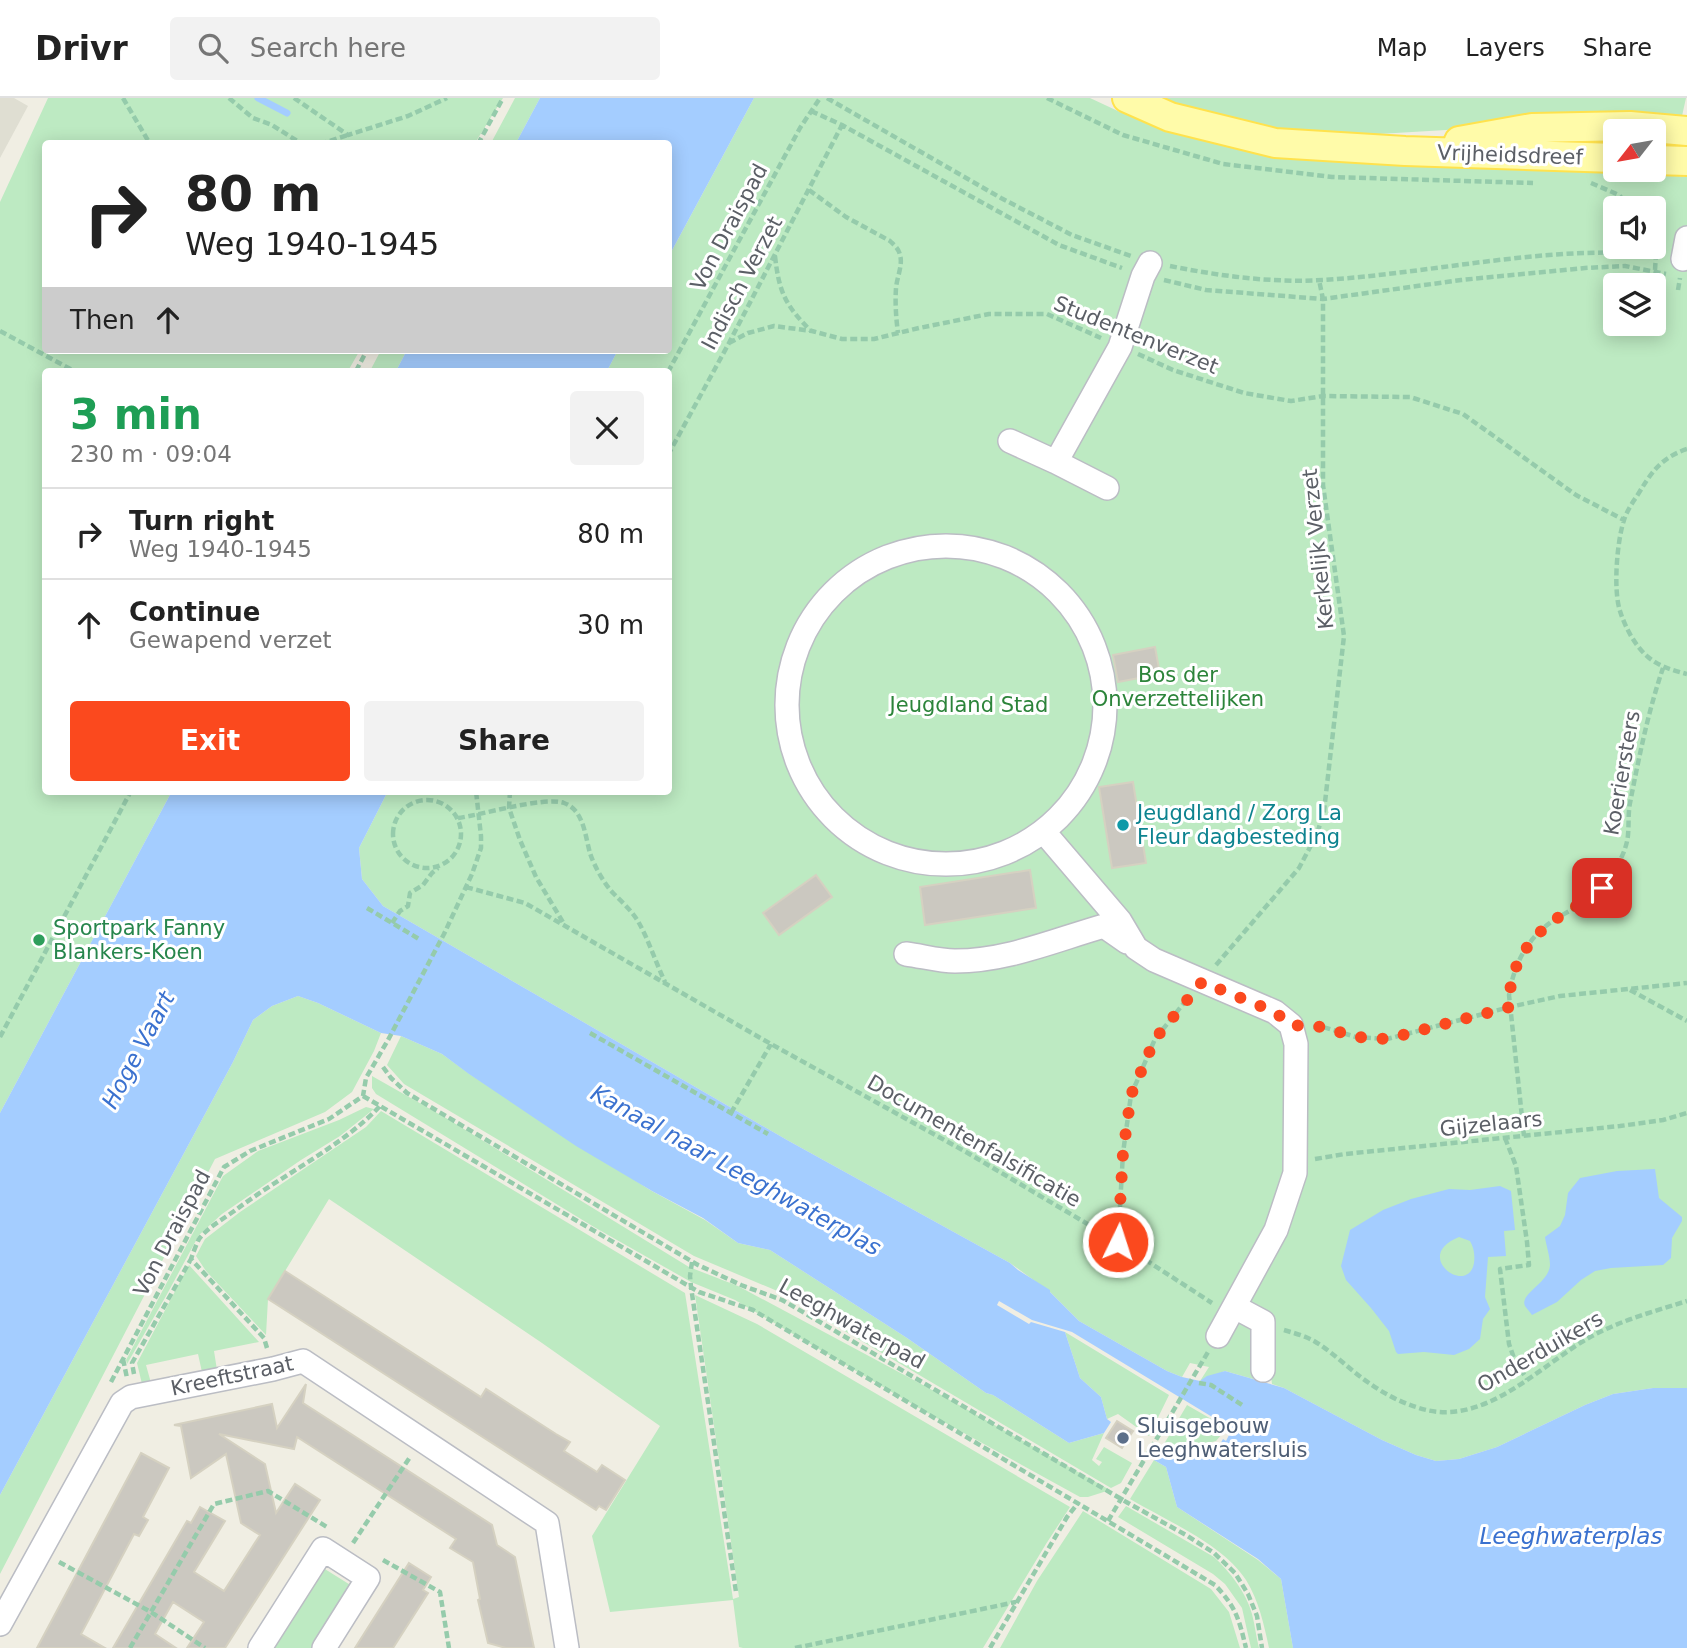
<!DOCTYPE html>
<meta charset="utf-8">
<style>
body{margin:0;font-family:"DejaVu Sans",sans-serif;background:#f2f2f2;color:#222;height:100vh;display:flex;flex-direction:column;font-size:26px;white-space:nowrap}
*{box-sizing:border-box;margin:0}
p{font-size:23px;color:#767676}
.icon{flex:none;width:38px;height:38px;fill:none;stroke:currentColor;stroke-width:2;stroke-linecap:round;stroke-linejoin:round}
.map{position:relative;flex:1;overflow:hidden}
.drawer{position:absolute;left:42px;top:270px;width:630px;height:427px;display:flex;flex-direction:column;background:#fff;border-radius:7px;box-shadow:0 4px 18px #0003}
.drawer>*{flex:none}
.banner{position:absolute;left:42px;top:42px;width:630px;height:214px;border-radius:7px;box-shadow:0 4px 18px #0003;background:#fff;color:#222;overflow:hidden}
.needle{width:46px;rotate:239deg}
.tools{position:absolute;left:1603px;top:21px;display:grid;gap:14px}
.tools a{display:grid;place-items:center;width:63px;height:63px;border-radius:7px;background:#fff;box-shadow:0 4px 18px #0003;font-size:35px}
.pin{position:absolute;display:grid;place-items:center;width:60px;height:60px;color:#fff;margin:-30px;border-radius:14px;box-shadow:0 4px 10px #0006}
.me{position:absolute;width:77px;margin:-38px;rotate:4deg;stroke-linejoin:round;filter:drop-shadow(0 0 5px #0008)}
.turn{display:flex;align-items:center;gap:24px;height:147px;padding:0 28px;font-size:32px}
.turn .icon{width:91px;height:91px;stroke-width:2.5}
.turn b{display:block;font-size:49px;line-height:60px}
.then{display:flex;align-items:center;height:66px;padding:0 28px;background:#0003;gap:14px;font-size:26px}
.round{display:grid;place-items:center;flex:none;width:74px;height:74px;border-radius:7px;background:#f2f2f2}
.headline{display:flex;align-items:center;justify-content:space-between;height:119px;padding:0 28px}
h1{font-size:42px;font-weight:800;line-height:52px;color:#1e9e55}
.button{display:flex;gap:14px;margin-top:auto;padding:14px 28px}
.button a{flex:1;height:80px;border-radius:7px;background:#fb491e;color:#fff;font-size:28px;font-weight:800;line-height:80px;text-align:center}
.button a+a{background:#f2f2f2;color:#222}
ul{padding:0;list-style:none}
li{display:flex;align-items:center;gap:21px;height:91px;padding:0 28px;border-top:2px solid #e0e0e0}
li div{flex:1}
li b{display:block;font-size:26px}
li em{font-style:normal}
header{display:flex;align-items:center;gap:42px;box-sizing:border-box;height:98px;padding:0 35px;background:#fff;border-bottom:2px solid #e0e0e0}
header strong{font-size:33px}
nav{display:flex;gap:38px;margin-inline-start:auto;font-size:24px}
.search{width:490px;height:63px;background:#f2f2f2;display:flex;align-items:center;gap:18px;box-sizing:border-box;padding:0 24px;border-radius:7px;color:#767676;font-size:26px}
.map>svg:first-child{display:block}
.education{fill:#dfded2}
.green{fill:#bdeac2;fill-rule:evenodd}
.water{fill:#a4cdff;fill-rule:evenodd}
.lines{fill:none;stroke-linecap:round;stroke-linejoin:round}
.stream{stroke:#a4cdff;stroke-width:7}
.building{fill:#cbc8c0;stroke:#d5d1c1;stroke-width:2}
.minor-casing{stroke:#bbbdc4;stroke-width:26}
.major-casing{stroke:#ffe24d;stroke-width:32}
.path{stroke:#95cbab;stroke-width:4.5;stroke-dasharray:7 3.5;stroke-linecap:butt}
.minor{stroke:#fff;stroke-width:23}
.major{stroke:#fffba9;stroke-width:28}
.route{stroke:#fb491e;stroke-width:12;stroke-dasharray:0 21.6}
.culture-dot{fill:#0f9aa8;stroke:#fff;stroke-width:2.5}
.leisure-dot{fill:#2e9e5b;stroke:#fff;stroke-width:2.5}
.service-dot{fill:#5c6f8a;stroke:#fff;stroke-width:2.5}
.labels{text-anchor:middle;stroke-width:6;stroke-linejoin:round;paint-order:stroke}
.street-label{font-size:21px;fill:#5b5f66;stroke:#fff}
.park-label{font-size:21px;fill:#2c843a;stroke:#fff}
.culture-label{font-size:21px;fill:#0d838f;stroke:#fff;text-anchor:start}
.leisure-label{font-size:21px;fill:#27864d;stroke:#fff;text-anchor:start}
.service-label{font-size:21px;fill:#4e5e75;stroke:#fff;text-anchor:start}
.water-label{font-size:23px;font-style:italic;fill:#3a71cf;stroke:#fff}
</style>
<header>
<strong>Drivr</strong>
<div class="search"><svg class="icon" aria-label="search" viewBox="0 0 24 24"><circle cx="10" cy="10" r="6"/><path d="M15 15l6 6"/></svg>Search here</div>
<nav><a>Map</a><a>Layers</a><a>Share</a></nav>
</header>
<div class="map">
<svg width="1687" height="1550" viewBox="0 0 1687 1550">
<rect width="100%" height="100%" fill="#f0eee3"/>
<path class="education" d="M 0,0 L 14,0 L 28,8 L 0,60 Z"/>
<path class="green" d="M 48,0 L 503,0 L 475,45 L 46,46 L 46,252 L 360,252 L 348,273 L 46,273 L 46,693 L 172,693 L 0,1015 L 0,104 Z
M 515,0 L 540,0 L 516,45 L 491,45 Z
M 754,0 L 1090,0 L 1120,14 L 1269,55 L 1331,63 L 1540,66 L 1615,72 L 1641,72 L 1656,76 L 1687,79 L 1687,1290 L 1653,1290 L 1613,1296 L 1585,1307 L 1497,1349 L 1459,1361 L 1436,1363 L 1416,1357 L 1382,1342 L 1284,1290 L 1272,1286 L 1271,1278 L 1253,1275 L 1253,1281 L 1225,1273 L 1200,1283 L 1209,1269 L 1190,1265 L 1182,1279 L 1167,1273 L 1079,1223 L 1050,1194 L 1010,1165 L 787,1042 L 383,808 L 362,781 L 359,750 L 388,693 L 668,693 L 668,273 L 607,273 L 618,252 L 668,252 L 669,158 ZM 1615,110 L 1654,110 L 1654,149 L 1615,149 ZM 1615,187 L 1654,187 L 1654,226 L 1615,226 Z
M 1141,0 L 1686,0 L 1682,18 L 1311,40 Z
M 381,252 L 407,252 L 396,273 L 370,273 Z
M 298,898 L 318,905 L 381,935 L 374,953 L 352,994 L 325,1014 L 215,1061 L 0,1476 L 0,1397 L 233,964 L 253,922 L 272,908 Z
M 401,938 L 442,956 L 471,977 L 650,1092 L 705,1122 L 738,1145 L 770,1152 L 907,1240 L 986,1295 L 993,1297 L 1069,1345 L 1104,1335 L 1092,1362 L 1099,1368 L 1102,1364 L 1096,1361 L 1104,1349 L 1132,1365 L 1121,1385 L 1111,1390 L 775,1192 L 694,1158 L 404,986 L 387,967 Z
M 372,978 L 446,1020 L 689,1169 L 738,1188 L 936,1294 L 1110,1392 L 1088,1399 L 1080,1399 L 924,1313 L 735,1202 L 691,1184 L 594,1129 L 376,996 L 372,990 Z
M 366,1009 L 374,1011 L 340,1038 L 301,1062 L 222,1116 L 199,1137 L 166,1198 L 127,1266 L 126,1262 L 223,1078 L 258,1053 L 339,1022 Z
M 381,1013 L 685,1195 L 733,1501 L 739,1499 L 695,1197 L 757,1226 L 1070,1409 L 1046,1446 L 983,1550 L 743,1550 L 739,1549 L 733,1502 L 610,1514 L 592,1438 L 660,1328 L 542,1245 L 329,1101 L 268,1201 L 266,1237 L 206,1173 L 196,1158 L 205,1141 L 240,1114 L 366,1029 Z
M 189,1167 L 259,1244 L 214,1253 L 217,1272 L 202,1274 L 198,1256 L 146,1267 L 151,1285 L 142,1286 L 137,1265 Z
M 1065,1234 L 1169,1297 L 1149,1338 L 1118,1316 L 1107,1321 L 1101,1299 L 1080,1280 Z
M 1187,1307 L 1227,1330 L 1216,1343 L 1175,1353 L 1164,1346 Z
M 1154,1362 L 1166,1369 L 1177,1409 L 1258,1462 L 1281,1481 L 1293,1550 L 1269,1550 C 1264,1527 1259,1503 1246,1482 C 1223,1446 1167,1423 1130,1401 Z
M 1126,1408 L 1214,1459 C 1230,1474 1246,1494 1252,1516 C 1255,1527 1256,1539 1259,1550 L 1251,1550 L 1242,1510 L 1225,1486 L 1213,1476 L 1118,1419 Z
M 1083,1413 L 1211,1491 L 1229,1514 L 1240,1550 L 1000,1550 L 1037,1483 Z
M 320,1468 L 352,1488 L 311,1550 L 269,1550 Z"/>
<path class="water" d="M 540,0 L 754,0 L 669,158 L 668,46 L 516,45 Z
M 407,252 L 618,252 L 607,273 L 396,273 Z
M 172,693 L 388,693 L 359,750 L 362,781 L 383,808 L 787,1042 L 1010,1165 L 1018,1172 L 1050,1192 L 1050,1194 L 1079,1223 L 1167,1273 L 1182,1279 L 1200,1283 L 1207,1278 L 1225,1273 L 1284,1290 L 1382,1342 L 1416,1357 L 1436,1363 L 1459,1361 L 1497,1349 L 1585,1307 L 1613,1296 L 1653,1290 L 1687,1290 L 1687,1550 L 1293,1550 L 1281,1481 L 1258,1461 L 1177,1409 L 1166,1369 L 1154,1362 L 1161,1350 L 1173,1358 L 1219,1348 L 1223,1341 L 1226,1343 L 1232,1331 L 1072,1234 L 1032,1222 L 999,1203 L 997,1207 L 1029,1226 L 1031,1224 L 1065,1234 L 1080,1280 L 1101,1299 L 1107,1321 L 1111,1324 L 1104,1335 L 1069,1345 L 993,1297 L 986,1295 L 907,1240 L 770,1152 L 738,1145 L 703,1120 L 652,1093 L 576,1048 L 469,976 L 442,956 L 401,938 L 381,935 L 318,905 L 298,898 L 272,908 L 253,922 L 233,964 L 0,1397 L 0,1015 Z
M 1655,1071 L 1659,1100 L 1682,1119 L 1682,1123 L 1672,1140 L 1671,1160 L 1663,1167 L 1611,1170 L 1595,1173 L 1581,1182 L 1557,1204 L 1532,1217 C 1530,1214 1527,1211 1525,1208 C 1519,1196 1549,1185 1550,1167 C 1550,1158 1546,1147 1545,1139 L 1560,1128 L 1565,1117 L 1568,1095 L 1580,1080 L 1617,1073 Z
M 1500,1088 L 1511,1093 L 1515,1132 L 1504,1133 L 1506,1158 L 1488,1159 L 1485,1199 L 1490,1211 L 1483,1221 L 1480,1241 L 1469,1251 L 1454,1257 L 1424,1254 L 1398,1256 L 1396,1254 L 1389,1233 L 1371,1210 L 1346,1182 L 1341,1168 L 1350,1132 L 1383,1112 L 1411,1101 L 1449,1091 L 1470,1092 ZM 1459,1139 L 1470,1143 C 1474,1150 1475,1157 1474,1165 C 1468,1199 1411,1158 1459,1139 Z"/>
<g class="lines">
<path class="stream" d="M 258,0 L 287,15"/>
</g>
<path class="building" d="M 1155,549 L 1160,576 L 1118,584 L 1113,557 Z
M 1133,684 L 1146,765 L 1112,770 L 1099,689 Z
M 1030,772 L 1036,810 L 925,827 L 920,789 Z
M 816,777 L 832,799 L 779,837 L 763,815 Z
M 285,1173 L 481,1299 L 486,1291 L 556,1336 L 570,1344 L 564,1353 L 597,1374 L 602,1367 L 625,1382 L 606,1412 L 599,1408 L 596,1412 L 268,1201 Z
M 306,1286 L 303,1305 L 492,1427 L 497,1447 L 515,1459 L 534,1550 L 506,1550 L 488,1545 L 478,1502 L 480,1501 L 473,1464 L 450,1450 L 456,1441 L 297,1339 L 294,1351 L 219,1336 L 265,1366 L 276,1415 L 295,1386 L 320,1402 L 225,1550 L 187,1550 L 204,1524 L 173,1504 L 155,1536 L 176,1550 L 113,1550 L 187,1423 L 191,1425 L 200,1409 L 225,1423 L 194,1474 L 224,1493 L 260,1437 L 241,1425 L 226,1356 L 191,1380 L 181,1328 L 174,1327 L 272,1306 L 277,1330 Z
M 1117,1323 L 1133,1333 L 1122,1350 L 1106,1340 Z
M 141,1355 L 169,1370 L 143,1419 L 148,1422 L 139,1438 L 134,1436 L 81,1536 L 105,1550 L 37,1550 Z
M 409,1465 L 431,1479 L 423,1492 L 428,1495 L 393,1550 L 355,1550 Z"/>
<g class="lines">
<defs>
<path id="minor" d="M 1683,161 L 1687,140
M 1010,343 L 1056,364
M 1107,390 L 1056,364 L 1120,249 L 1143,178 L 1150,165
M787 607a159 159 0 1 1 318 0a159 159 0 1 1-318 0Z
M 1044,734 L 1120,823 L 1136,850 L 1154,862 L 1275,914 L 1291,927 L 1296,946 L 1295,1075 L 1276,1132 L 1218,1238
M 906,856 C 922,858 939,863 955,863 C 1007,863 1055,842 1104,828 L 1127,844
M 1235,1209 L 1263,1224 L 1263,1272
M 0,1526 L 122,1305 L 131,1299 L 273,1271 L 303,1263 L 547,1425 L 567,1550
M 260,1550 L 323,1451 L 368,1480 L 324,1550"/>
<path id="major" d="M 1127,0 L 1170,19 L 1275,45 L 1405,53 L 1615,60
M 1459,43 L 1532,30 L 1630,28 L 1687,33
M 1654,62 L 1687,63"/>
</defs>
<use href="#minor" class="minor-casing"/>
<use href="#major" class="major-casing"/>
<path class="path" d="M 123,0 L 150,46
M 229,0 L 253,20 L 272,27 L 302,46
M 294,0 L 348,37 L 408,18 L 447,0
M 827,0 L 1001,100 L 1072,137 L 1131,158
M 1047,0 L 1123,37 L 1223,66 L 1332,79 L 1533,85
M 811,13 L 842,27 L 1059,147 L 1122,170
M 320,46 L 348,37
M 478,46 L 503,0
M 1591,85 L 1619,97 L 1630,110
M 809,92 L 846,119 L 890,143 C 894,147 899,151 900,157 C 903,167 897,179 896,190 C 895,205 896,220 898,235
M 775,158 C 779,194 785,207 811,233
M 1170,168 C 1220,178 1272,185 1323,182 C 1436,175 1549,146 1662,157
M 1655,172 L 1656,156
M 1164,182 L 1206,192 L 1323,201 L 1461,182 L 1585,170 L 1625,168 L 1666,176
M 1678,192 L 1680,180
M 0,233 L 74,273
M 729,245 L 748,235 L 774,228 L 812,233 L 842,241 L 874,241 L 919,230 L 989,216 L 1047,216 L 1101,240
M 1138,256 L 1173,272 L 1244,295 L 1291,303 L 1323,298 L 1410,299 L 1463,316 L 1576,397 L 1624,422
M 356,273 L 367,252
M 668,274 L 800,30 L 820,0
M 1687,351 C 1660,360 1651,375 1637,398 C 1632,405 1627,413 1624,422 C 1617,443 1613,492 1620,513 C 1625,529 1635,548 1648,559 C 1660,569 1672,572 1687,576
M 668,357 L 729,245 L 842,27
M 510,693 L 509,710 L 520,742 L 536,779 L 564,826
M393 736a34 34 0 1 1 68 0a34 34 0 1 1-68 0Z
M 458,720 C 481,717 545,698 564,705 C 584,712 585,738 590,755 C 594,768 605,787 614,796 C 623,805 633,814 639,825 C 649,843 656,865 665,884
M 466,789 L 525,805 L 771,946 L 966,1054 L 1118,1144 L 1212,1205
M 367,810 L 419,841
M 392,825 L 400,813 L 408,808 L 410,795 L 423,787 L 432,775 L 438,770
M 1216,867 L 1299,770 L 1317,736 L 1324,713 L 1344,538 L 1323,387 L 1323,201 L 1319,182
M 1630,892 L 1687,923
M 1313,929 L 1323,929 L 1356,939 L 1387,941 L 1510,909 L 1560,898 L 1687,885
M 590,935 L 768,1036
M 0,939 L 131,693
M 383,969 L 391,980 L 407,995 L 698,1167 L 741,1187 L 782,1202 L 796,1210 L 1128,1405 L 1186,1437 L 1214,1455 L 1235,1475 L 1248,1496 L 1257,1518 L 1262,1550
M 363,998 L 699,1194 L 753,1212 L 1215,1487 C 1236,1509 1239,1521 1246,1550
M 731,1015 L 771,946
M 1524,1038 L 1509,897 C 1514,866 1527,840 1554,822 C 1580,806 1599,799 1615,772 C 1621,761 1627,749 1628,737 C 1629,726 1628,715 1630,705 C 1639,659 1648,614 1663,570
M 1505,1040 L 1516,1068 L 1527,1144 L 1529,1167 L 1500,1171 L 1509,1246 L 1515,1263 L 1527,1281
M 1315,1061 L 1345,1056 L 1620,1028 L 1663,1022 L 1687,1015
M 1118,1144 L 1123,1055 L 1131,997 L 1155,941 L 1188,900
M 692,1164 L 690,1178 L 691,1189 L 736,1494
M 1284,1232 C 1294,1235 1305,1238 1314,1243 C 1334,1255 1350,1272 1369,1285 C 1383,1295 1400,1304 1416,1309 C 1483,1333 1539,1267 1592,1238 C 1622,1222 1655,1213 1687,1203
M 267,1250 L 264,1240 L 191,1161 C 193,1155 196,1147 199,1141 C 208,1129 225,1120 237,1111 C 282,1077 343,1048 380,1008
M 123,1261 L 127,1280
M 134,1276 L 132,1265 L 191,1161
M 111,1284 L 224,1069 L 250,1053 L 329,1021 L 363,998 L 366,980 L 388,942 L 444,836 L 472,776 L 481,750 L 481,738 L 476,693
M 1199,1285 L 1211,1287 L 1242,1307
M 1108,1423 L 1208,1254
M 353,1445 L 410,1359
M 383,1462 L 440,1494 L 449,1550
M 59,1464 L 151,1514 L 205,1550
M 130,1550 L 214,1406 L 268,1393 L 327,1429
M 795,1550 L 1016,1504
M 990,1550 L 1067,1419 L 1079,1404"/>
<use href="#minor" class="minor"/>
<use href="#major" class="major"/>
</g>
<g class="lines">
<path class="route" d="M 1118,1144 L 1123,1055 L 1131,997 L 1155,941 L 1202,884 L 1275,914 L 1291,927 L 1323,929 L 1356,939 L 1387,941 L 1510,909 C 1507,875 1525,844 1552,824 C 1569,811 1585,805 1602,790"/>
</g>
<circle class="culture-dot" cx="1123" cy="727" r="7"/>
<circle class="leisure-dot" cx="39" cy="842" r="7"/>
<circle class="service-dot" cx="1123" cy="1340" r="7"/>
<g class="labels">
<g class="street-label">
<text transform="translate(1510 57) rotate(2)" y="7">Vrijheidsdreef</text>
<text transform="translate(729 129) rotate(-62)" y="7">Von Draispad</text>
<text transform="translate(742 185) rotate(-62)" y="7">Indisch Verzet</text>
<text transform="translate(1136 237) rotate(22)" y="7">Studentenverzet</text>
<text transform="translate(1318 451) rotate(-96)" y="7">Kerkelijk Verzet</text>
<text transform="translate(1622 675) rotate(-80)" y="7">Koeriersters</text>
<text transform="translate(1491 1026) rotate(-6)" y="7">Gijzelaars</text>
<text transform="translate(974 1043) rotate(30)" y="7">Documentenfalsificatie</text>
<text transform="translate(172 1135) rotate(-62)" y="7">Von Draispad</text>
<text transform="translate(852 1226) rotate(29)" y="7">Leeghwaterpad</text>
<text transform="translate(1540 1254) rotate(-30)" y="7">Onderduikers</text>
<text transform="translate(232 1278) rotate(-12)" y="7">Kreeftstraat</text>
</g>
<g class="park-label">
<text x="1178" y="584">Bos der<tspan x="1178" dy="24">Onverzettelijken</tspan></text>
<text x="969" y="614">Jeugdland Stad</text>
</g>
<g class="culture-label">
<text x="1137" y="722">Jeugdland / Zorg La<tspan x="1137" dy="24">Fleur dagbesteding</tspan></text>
</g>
<g class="leisure-label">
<text x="53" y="837">Sportpark Fanny<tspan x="53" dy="24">Blankers-Koen</tspan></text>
</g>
<g class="service-label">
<text x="1137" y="1335">Sluisgebouw<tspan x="1137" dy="24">Leeghwatersluis</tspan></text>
</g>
<g class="water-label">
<text transform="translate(138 952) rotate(-62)" y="8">Hoge Vaart</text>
<text transform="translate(736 1072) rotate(29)" y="8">Kanaal naar Leeghwaterplas</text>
<text x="1571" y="1446">Leeghwaterplas</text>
</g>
</g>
</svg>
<div class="tools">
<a><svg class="needle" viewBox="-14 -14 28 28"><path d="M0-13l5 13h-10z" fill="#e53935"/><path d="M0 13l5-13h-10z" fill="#767676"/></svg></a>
<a><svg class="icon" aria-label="sound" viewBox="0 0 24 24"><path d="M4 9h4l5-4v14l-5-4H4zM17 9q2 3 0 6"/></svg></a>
<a><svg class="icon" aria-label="layers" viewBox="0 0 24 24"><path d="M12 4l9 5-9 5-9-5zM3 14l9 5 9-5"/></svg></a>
</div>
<div class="pin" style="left:1602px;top:790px;background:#d93025"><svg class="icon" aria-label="arrive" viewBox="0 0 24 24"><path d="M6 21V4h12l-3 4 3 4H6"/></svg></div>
<svg class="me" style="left:1118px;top:1144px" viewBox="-20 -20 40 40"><circle r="17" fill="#fb491e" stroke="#fff" stroke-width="3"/><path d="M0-11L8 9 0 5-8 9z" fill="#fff"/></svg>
<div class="banner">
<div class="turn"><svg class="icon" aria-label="right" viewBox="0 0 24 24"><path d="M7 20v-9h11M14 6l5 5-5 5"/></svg><div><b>80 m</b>Weg 1940-1945</div></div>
<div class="then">Then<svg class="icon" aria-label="ahead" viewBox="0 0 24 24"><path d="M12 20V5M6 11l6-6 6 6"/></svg></div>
</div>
<section class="drawer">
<div class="headline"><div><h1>3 min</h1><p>230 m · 09:04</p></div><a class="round"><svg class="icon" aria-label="close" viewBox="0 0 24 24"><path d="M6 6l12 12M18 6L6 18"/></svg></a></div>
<ul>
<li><svg class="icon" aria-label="right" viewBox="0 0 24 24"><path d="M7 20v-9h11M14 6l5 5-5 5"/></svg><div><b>Turn right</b><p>Weg 1940-1945</p></div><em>80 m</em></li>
<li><svg class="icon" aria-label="ahead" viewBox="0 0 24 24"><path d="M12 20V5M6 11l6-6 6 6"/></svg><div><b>Continue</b><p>Gewapend verzet</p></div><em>30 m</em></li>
</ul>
<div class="button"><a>Exit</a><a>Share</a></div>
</section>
</div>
